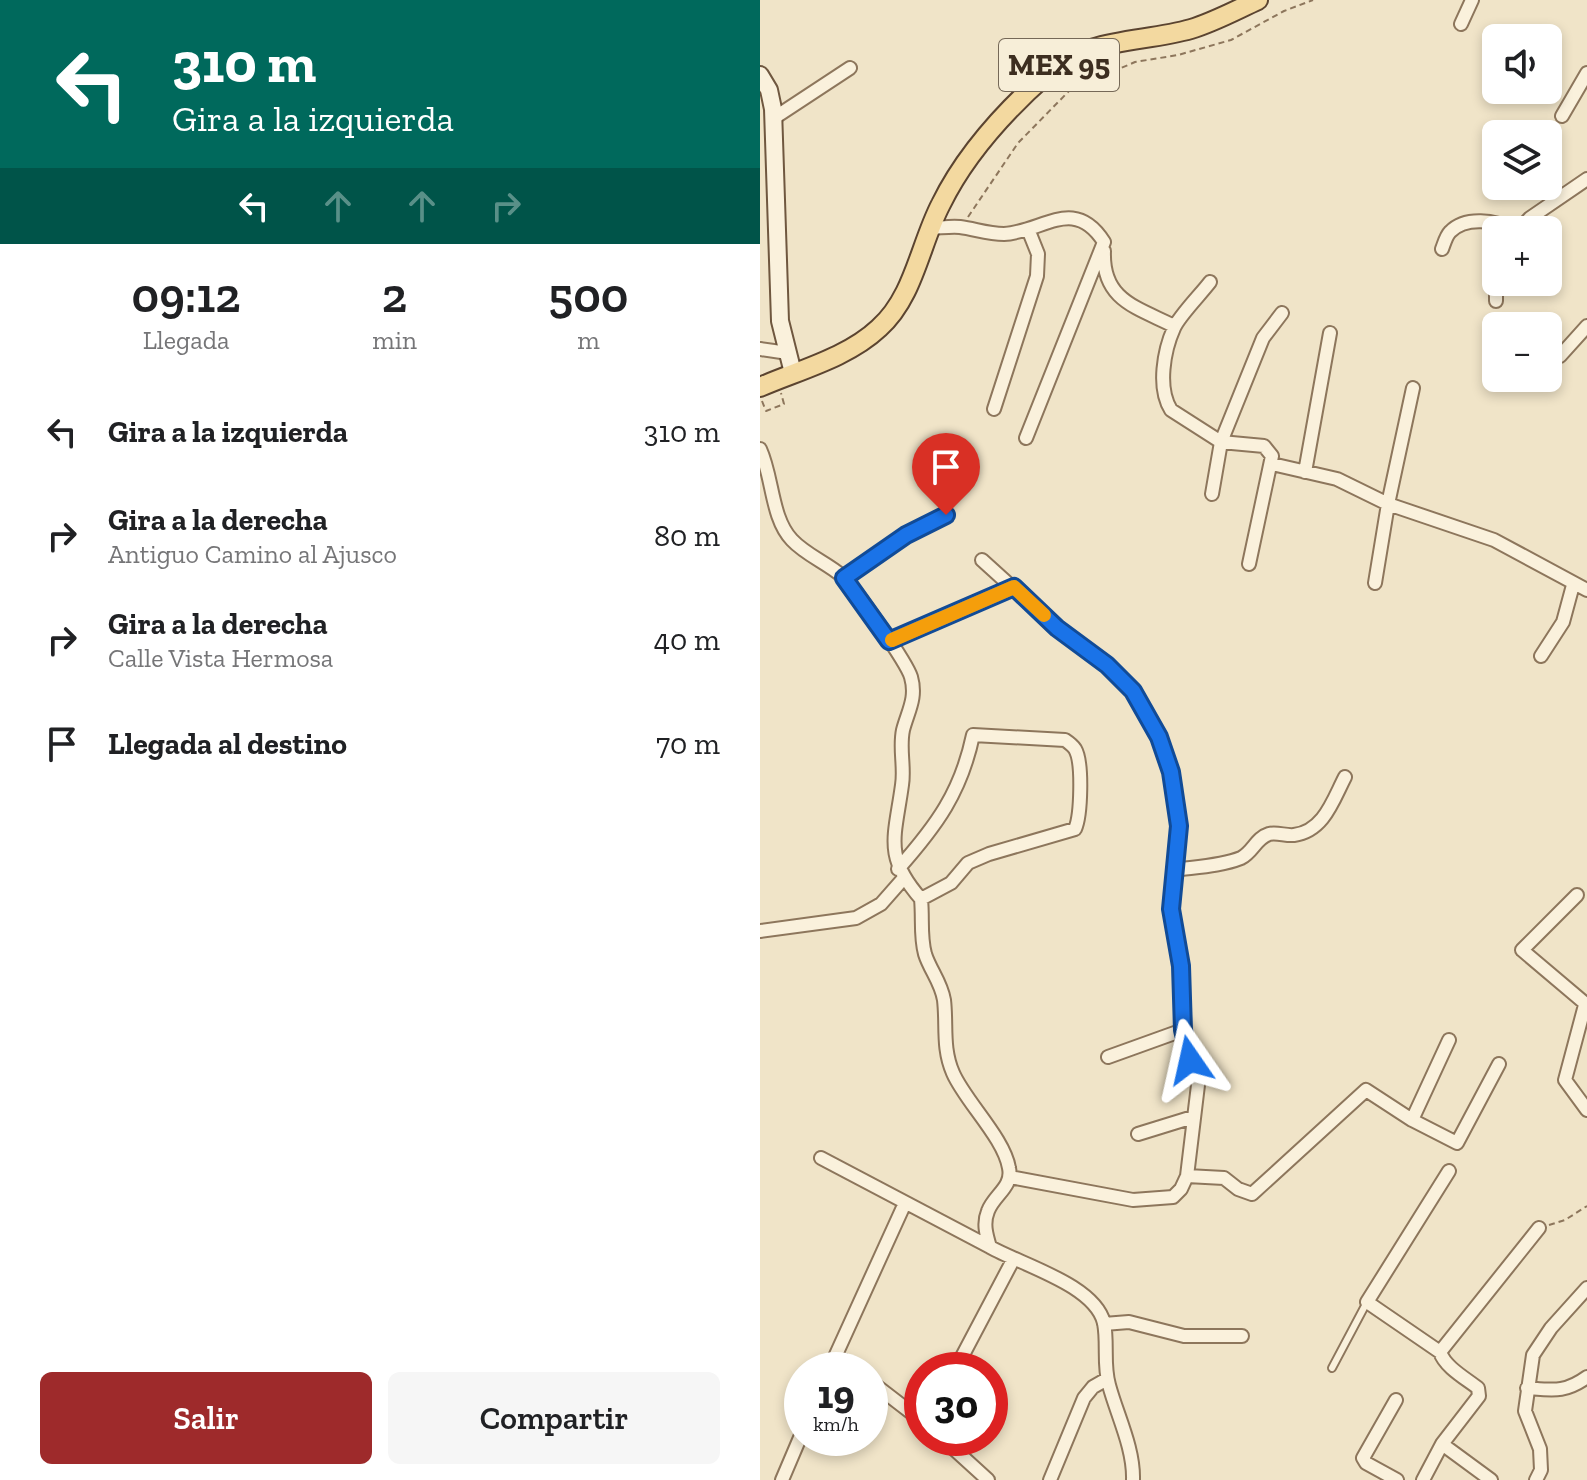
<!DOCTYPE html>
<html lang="es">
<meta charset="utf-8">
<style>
body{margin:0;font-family:"Zilla Slab",serif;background:#f6f6f6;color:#202124;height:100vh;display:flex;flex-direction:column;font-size:30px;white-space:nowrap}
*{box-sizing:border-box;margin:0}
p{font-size:26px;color:#757577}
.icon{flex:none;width:44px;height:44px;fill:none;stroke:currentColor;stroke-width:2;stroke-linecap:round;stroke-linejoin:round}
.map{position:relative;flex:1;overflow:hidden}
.sheet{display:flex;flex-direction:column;background:#fff;width:760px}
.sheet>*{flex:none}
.hud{background:#00695c;color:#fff;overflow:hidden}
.buttons{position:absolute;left:722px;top:24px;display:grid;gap:16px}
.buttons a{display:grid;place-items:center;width:80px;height:80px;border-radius:12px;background:#fff;box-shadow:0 4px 12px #0003;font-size:40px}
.speed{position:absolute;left:24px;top:1352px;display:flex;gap:16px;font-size:40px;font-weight:700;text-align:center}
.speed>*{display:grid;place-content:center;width:104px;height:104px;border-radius:50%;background:#fff;box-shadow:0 4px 12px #0003;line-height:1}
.speed small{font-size:20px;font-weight:400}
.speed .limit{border:12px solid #d22;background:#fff;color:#111}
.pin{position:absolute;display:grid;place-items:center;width:68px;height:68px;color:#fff;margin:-82px -34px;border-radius:50% 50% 50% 0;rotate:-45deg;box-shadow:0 0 8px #0007}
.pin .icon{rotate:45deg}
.me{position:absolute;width:88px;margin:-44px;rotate:349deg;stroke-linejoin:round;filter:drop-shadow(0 0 6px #0008)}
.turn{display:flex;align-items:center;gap:28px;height:168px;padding:0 40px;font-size:36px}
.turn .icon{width:104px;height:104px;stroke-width:2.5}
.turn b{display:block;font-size:56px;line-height:68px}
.lanes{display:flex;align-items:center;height:76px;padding:0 40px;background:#0003;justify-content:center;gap:40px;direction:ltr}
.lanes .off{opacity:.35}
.eta{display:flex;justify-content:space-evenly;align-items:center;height:136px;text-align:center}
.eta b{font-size:48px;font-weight:600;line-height:56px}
.action{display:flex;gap:16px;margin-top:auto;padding:16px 40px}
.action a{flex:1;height:92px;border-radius:12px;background:#9e2a2b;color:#fff;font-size:32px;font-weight:600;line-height:92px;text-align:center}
.action a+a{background:#f6f6f6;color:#202124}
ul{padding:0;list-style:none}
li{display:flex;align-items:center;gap:24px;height:104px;padding:0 40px}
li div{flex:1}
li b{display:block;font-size:30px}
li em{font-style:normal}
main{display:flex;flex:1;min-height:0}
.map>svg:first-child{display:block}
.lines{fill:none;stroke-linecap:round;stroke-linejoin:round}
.service-casing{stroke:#8d765c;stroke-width:10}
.minor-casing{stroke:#8d765c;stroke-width:16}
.secondary-casing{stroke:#6f573f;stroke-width:20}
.primary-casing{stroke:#5b4430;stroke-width:22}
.path{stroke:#8d765c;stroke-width:2;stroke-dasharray:6 4;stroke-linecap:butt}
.service{stroke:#faf1dc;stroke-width:6}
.minor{stroke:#faf1dc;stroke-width:12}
.secondary{stroke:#faf1dc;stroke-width:16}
.primary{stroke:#f3d9a0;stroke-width:18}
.route-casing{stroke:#114b97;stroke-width:20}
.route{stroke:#1a73e8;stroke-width:14}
.slow{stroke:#f59e0b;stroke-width:14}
.labels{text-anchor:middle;stroke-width:7;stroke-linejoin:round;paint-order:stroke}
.shield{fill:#f7eed8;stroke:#756857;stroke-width:2}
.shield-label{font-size:30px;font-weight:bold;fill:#3d2e20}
</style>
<main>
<section class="sheet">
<div class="hud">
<div class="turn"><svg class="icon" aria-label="left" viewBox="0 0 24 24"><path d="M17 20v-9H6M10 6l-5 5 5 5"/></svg><div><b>310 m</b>Gira a la izquierda</div></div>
<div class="lanes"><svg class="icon" aria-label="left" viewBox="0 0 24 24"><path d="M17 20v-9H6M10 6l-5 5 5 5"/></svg><svg class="icon off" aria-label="ahead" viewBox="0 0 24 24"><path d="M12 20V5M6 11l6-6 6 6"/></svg><svg class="icon off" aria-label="ahead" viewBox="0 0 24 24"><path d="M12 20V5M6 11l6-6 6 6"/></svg><svg class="icon off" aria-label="right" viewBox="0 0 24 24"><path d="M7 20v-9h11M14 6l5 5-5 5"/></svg></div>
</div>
<div class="eta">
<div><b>09:12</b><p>Llegada</p></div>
<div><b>2</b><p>min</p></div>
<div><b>500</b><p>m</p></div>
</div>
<ul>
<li><svg class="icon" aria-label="left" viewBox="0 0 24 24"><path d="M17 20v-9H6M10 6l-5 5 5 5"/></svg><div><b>Gira a la izquierda</b></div><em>310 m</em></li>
<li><svg class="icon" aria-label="right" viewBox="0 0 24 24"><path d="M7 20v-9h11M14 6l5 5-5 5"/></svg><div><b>Gira a la derecha</b><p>Antiguo Camino al Ajusco</p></div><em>80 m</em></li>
<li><svg class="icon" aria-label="right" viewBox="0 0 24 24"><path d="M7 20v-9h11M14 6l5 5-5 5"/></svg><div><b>Gira a la derecha</b><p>Calle Vista Hermosa</p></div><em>40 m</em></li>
<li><svg class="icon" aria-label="arrive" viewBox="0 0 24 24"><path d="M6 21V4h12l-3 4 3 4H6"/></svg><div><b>Llegada al destino</b></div><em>70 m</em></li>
</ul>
<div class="action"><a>Salir</a><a>Compartir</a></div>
</section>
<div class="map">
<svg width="827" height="1480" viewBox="0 0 827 1480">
<rect width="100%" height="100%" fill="#f0e4c8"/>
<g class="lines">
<defs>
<path id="service" d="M 572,1368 L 607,1302"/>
<path id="minor" d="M 701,24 L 712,0
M 802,116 L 827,73
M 14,118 L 90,68
M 169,228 C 179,228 190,226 200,227 C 215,229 228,234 244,234 C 283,232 314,195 344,242 L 266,438
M 759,230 L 770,218 L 827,179
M 682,249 C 684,244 686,236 690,232 C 705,216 736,220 752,230
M 344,251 C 342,300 376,307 414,326
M 736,275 L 736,301
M 450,282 C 441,294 419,316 414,328 C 404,350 397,388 411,410 L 461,442 L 504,446 L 512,456 L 489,564
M 0,349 L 28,353
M 800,356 L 827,326
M 234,409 L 277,276 L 278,254 L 268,229
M 0,449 C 13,477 11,518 32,540 C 46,555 67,563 82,576 C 94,587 147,663 151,677 C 157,698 148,711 143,730 C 139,749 145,767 142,785 C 135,837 123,856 161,899 C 163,918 160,936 165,954 C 170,970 181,982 184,1000 C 187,1025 182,1048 193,1073 C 205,1101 244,1138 249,1168 C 253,1187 234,1195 228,1211 C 223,1223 226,1234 230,1247 C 262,1265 335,1285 344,1323 C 348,1343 343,1365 349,1385 C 357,1415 374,1448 373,1480
M 512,464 L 577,479 L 628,504 L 734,540 L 827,590
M 545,472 L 570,333
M 452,494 L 461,442 L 503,338 L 522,313
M 222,560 L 297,628 L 347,665 L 373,691 L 399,737 L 411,772 L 419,826 L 411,909 L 421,966 L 423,1030 L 438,1085 L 427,1176 L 421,1189 L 413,1197 L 373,1200 L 250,1177
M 84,578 L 146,535 L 186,515
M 615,583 L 628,504 L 653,388
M 129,641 L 254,587
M 781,656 L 803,622 L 813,585
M 138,869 C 177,825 201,792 213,735 L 305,740 C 308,742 313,746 315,749 C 323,762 321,816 315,829 L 229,854 L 208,863 L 191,883 L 161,899
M 414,870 C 435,867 461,866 481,858 C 493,852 496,838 509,834 C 517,832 526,836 534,835 C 564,831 573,800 585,777
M 817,895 L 762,950 L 827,1005
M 0,931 L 96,918 L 121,904 L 143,879
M 825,1005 L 805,1080 L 827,1110
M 348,1057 L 423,1030
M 652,1120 L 689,1040
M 378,1134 L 433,1117
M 61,1158 L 230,1247
M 427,1176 L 464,1178 L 478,1189 L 492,1194 L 606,1090 L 652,1120 L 697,1143 L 739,1064
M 344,1324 L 369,1322 L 424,1336 L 482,1336
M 680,1352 L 607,1302 L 689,1171
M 76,1355 L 96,1370
M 69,1370 L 145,1203
M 195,1370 L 253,1260
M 110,1381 L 162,1421
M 767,1388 C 793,1390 805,1393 827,1377
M 636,1400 L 603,1458 L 606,1463 L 637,1480
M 182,1438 L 228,1480
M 682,1444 L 731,1480
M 22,1480 L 42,1433
M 290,1480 L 324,1398 L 333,1387 L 347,1379
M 663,1480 L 682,1444 L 719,1396 L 718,1388 C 705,1378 685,1367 680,1352 L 779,1228
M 776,1480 L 781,1470 L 780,1449 L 765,1411 L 773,1355 L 791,1328 L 827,1288"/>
<path id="secondary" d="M 0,75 L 9,90 L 13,109 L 20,321 L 33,373"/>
<path id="primary" d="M 0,387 C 39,370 87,358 119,328 C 154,297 160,244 181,204 C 205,155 247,109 288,73 C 328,37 382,43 431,29 C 454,22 476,10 498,0"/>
</defs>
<use href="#service" class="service-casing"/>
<use href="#minor" class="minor-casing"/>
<use href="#secondary" class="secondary-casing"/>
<use href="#primary" class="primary-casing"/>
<path class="path" d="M 208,217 L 258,143 L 310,90 L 375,62 L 418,55 L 471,40 L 524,11 L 553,0
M 2,401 L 6,411 L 24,404 L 21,393
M 789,1225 L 805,1220 L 827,1206"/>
<use href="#service" class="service"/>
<use href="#minor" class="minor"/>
<use href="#secondary" class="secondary"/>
<use href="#primary" class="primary"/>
</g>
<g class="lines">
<defs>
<path id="route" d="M 186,515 L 146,535 L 84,578 L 129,641 L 254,587 L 297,628 L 347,665 L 373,691 L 399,737 L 411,772 L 419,826 L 411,909 L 421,966 L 423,1030 L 430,1060"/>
</defs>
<use href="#route" class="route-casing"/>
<use href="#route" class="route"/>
<path class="slow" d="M 132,640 L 254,587 L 284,615"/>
</g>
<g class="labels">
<rect class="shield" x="239" y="39" width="120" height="52" rx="6"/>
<g class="shield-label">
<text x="299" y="75">MEX 95</text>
</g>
</g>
</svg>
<div class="buttons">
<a><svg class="icon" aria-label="sound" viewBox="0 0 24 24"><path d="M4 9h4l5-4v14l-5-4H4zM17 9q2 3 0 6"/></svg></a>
<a><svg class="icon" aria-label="layers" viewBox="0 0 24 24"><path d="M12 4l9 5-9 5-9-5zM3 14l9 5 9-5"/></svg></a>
<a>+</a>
<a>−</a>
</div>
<div class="speed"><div>19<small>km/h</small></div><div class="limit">30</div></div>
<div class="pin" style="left:186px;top:515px;background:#d93025"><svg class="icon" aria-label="arrive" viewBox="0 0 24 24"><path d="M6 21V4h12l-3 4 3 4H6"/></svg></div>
<svg class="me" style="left:430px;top:1060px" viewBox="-20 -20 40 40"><path d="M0-17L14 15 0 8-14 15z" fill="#1a73e8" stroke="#fff" stroke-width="4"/></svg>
</div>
</main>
